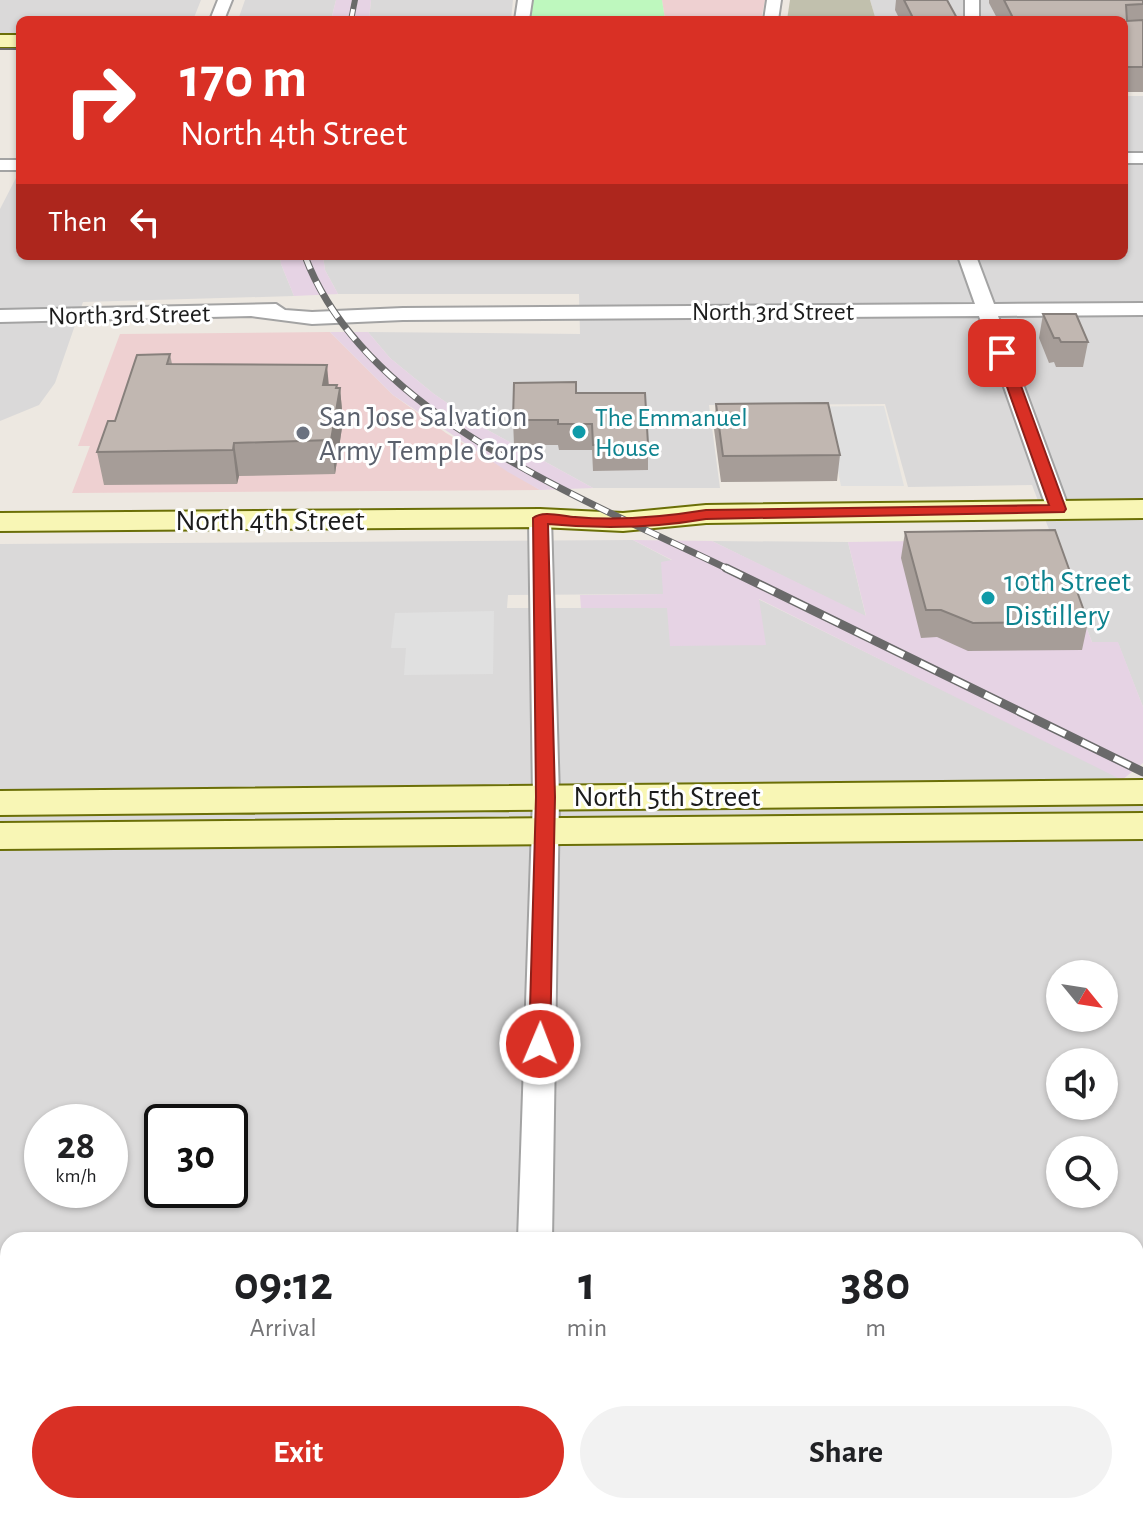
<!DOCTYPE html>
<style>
body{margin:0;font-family:"Alegreya Sans",sans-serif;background:#f2f2f2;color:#202124;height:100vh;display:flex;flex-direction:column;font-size:30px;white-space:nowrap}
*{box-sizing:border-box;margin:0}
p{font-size:26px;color:#757577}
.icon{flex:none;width:44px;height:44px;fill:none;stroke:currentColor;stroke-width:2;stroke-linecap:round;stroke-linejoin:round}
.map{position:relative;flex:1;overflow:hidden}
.sheet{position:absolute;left:0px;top:1232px;width:1144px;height:282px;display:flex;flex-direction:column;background:#fff;border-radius:24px 24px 0 0;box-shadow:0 2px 6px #0004}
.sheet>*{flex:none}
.guide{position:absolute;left:16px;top:16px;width:1112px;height:244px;border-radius:12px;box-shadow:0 2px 6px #0004;background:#d93025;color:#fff;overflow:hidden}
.needle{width:52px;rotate:120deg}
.controls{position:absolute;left:1046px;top:960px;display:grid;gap:16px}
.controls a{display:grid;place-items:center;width:72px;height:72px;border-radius:50%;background:#fff;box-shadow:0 2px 6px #0004;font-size:40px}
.speed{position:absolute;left:24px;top:1104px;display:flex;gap:16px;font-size:40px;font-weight:700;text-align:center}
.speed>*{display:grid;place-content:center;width:104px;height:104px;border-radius:50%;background:#fff;box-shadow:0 2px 6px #0004;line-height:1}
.speed small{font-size:20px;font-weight:400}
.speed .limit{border:4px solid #111;border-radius:12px;background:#fff;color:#111}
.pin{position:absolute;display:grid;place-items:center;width:68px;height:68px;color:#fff;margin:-34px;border-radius:16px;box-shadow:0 4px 12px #0006}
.me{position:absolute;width:88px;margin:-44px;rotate:1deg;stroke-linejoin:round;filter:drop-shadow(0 0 6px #0008)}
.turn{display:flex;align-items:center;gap:28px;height:168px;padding:0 32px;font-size:36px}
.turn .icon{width:104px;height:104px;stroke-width:2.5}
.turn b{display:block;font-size:56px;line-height:68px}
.then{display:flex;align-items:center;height:76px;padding:0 32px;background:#0003;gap:16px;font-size:30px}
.eta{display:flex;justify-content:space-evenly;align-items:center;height:136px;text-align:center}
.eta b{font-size:48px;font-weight:600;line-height:56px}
.cta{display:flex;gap:16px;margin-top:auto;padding:16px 32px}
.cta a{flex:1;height:92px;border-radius:48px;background:#d93025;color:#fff;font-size:32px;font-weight:600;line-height:92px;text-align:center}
.cta a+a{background:#f2f2f2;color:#202124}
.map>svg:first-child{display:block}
.residential{fill:#dad9d9;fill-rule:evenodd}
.commercial{fill:#eed0d1}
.industrial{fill:#e6d3e4}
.construction{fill:#c1c0ad}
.park{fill:#bef8be}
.parking{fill:#e0e0e0}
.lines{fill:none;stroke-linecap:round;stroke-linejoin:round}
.street-casing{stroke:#a3a3a3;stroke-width:4}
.secondary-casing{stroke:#6b6f07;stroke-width:4}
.street{fill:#fff;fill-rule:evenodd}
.secondary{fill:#f8f6b5;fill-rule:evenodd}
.tram{stroke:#6a6a6a;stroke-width:2}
.rail-far2-casing{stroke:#6a6a6a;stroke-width:6}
.rail-far1-casing{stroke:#6a6a6a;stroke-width:7}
.rail-casing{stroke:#6a6a6a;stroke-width:9}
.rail-far2{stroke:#fff;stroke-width:4;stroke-dasharray:11;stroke-linecap:butt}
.rail-far1{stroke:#fff;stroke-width:5;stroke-dasharray:14;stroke-linecap:butt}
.rail{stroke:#fff;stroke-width:6;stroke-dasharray:18;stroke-linecap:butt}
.wall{fill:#a69d98}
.shaded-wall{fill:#87807c}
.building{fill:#c1b7b1;stroke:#87807c;stroke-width:2}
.route{fill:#d93025;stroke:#8d1f18;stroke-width:2}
.culture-dot{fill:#0f9aa8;stroke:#fff;stroke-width:3}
.worship-dot{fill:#6b7280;stroke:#fff;stroke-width:3}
.labels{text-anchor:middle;stroke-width:6;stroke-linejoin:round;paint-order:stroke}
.far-street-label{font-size:26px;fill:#1c1c1c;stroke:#fff}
.far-culture-label{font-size:26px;fill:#0d838f;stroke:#fff;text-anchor:start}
.worship-label{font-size:30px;fill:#5b616d;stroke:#fff;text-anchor:start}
.street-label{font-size:30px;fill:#1c1c1c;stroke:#fff}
.culture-label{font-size:30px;fill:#0d838f;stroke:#fff;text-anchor:start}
</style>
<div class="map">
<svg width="1143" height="1513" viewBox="0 0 1143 1513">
<rect width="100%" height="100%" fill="#ede8e1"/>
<path class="residential" d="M 0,0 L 201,0 L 193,20 L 20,20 L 20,35 L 0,35 Z
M 245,0 L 336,0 L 331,20 L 238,20 Z
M 371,0 L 513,0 L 511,20 L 369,20 Z
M 870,0 L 1143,0 L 1124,20 L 876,20 Z
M 1124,96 L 1143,96 L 1143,707 L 1118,643 L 1092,642 L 1032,485 L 908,487 L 885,404 L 709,405 L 720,488 L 593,488 L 484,428 L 434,394 L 390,358 L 368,332 L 580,334 L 579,294 L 338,294 L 325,270 L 323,256 L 1124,256 Z
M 17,176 L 20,176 L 20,256 L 280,256 L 281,264 L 294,296 L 83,302 L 55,383 L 39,405 L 0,421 L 0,209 Z
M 633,540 L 673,561 L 663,594 L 508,595 L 507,608 L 667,608 L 765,645 L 758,599 L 1143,789 L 1143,1513 L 0,1513 L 0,544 ZM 1060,974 L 1104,974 L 1104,1018 L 1060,1018 ZM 1060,1062 L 1104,1062 L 1104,1106 L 1060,1106 ZM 42,1122 L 110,1122 L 110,1190 L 42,1190 ZM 162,1122 L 230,1122 L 230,1190 L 162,1190 ZM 1060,1150 L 1104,1150 L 1104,1194 L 1060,1194 ZM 8,1240 L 1136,1240 L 1136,1506 L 8,1506 Z
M 712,541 L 848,542 L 866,617 Z"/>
<path class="commercial" d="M 662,0 L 765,0 L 761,20 L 665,20 Z
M 330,332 L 393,395 L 446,433 L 540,490 L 72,493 L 90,446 L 78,446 L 120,334 Z"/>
<path class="industrial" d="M 336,0 L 371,0 L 369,20 L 331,20 Z
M 280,256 L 323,256 L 325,270 L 338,294 L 294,296 L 281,264 Z
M 330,332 L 368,332 L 390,358 L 434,394 L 484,428 L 593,488 L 540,490 L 508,472 L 393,395 Z
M 1052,539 L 1092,642 L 1118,642 L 1143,707 L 1143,763 L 1122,780 L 759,599 L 766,645 L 670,646 L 667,608 L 581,608 L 580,595 L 663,594 L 661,562 L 672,560 L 633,540 L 712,541 L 866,616 L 848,542 Z"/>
<path class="construction" d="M 790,0 L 870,0 L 876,20 L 787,20 Z"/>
<path class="park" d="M 531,0 L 662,0 L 665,20 L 529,20 Z"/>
<path class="parking" d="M 884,406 L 904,486 L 841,486 L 829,427 L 755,407 Z
M 494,611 L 493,674 L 404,675 L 406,648 L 391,648 L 395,613 Z"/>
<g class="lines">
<defs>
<path id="street" d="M 218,0 L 232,0 L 224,20 L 210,20 Z
M 518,0 L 532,0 L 529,20 L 515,20 Z
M 767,0 L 781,0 L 778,20 L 764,20 Z
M 965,0 L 979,0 L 979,20 L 965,20 Z
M 1124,153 L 1143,153 L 1143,163 L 1124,163 Z
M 0,160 L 20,160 L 20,170 L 0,170 Z
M 958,256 L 976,256 L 994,304 L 1143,303 L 1143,315 L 998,316 L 1069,509 L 1066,514 L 1058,516 L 1047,509 L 979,316 L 403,320 L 312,324 L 251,316 L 0,322 L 0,310 L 276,304 L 285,310 L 312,312 L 403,308 L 975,304 Z
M 540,511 L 551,518 L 559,797 L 552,1240 L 518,1240 L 533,797 L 529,518 Z
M 1136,1258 L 1143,1258 L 1143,1288 L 1136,1288 Z
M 0,1271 L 8,1271 L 8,1301 L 0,1301 Z
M 518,1506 L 556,1506 L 556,1513 L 518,1513 Z"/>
<path id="secondary" d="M 0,35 L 20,35 L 20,47 L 0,47 Z
M 1143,500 L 1143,518 L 706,523 L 623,531 L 540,527 L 0,531 L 0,513 L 540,509 L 623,513 L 706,505 Z
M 1143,780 L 1143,804 L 0,815 L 0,791 Z
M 1143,813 L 1143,839 L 0,849 L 0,823 Z"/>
</defs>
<use href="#street" class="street-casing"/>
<use href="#secondary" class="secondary-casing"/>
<use href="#street" class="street"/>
<use href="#secondary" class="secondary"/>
<path class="tram" d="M 0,49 L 20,49"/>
<defs>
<path id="rail-far2" d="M 351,20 L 355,0"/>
<path id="rail-far1" d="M 305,256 C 364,415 587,500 730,570"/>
<path id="rail" d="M 726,568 L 1143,772"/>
</defs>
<use href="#rail-far2" class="rail-far2-casing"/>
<use href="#rail-far1" class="rail-far1-casing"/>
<use href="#rail" class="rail-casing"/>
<use href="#rail-far2" class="rail-far2"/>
<use href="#rail-far1" class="rail-far1"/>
<use href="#rail" class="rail"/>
</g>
<path class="wall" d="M 896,0 L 904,0 L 958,20 L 900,20 L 895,10 Z
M 989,0 L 1143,0 L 1143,92 L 1124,92 L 1124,20 L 998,20 L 989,3 Z
M 1043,314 L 1088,342 L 1083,367 L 1056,367 L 1054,362 L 1049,363 L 1039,338 Z
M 170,354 L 172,364 L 329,385 L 337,385 L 337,388 L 340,388 L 343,421 L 335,474 L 239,476 L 237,484 L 104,485 L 97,452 L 115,421 Z
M 576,393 L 648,444 L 648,470 L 593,471 L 592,450 L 559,450 L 558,445 L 514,445 L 513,420 Z
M 716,404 L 840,455 L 837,481 L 721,482 L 714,429 Z
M 905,532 L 1088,622 L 1082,650 L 968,651 L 937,637 L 921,638 L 901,558 Z"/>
<path class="shaded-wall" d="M 327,365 L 330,398 L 323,385 Z
M 337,385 L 338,400 L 340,388 L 343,421 L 335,474 L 331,440 Z
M 234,443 L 239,476 L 237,484 L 233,450 Z"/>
<path class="building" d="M 904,0 L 947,0 L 958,20 L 914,20 Z
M 1004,0 L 1143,0 L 1143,4 L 1126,5 L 1127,21 L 1143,20 L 1143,67 L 1127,67 L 1124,61 L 1124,20 L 1014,20 Z
M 1043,314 L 1076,314 L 1088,342 L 1061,342 L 1059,338 L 1054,338 Z
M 170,354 L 167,364 L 327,365 L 323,385 L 337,385 L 336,388 L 340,388 L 331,440 L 234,443 L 233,450 L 97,452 L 108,421 L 115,421 L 137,355 Z
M 576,382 L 576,393 L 645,393 L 648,444 L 593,445 L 592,424 L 558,424 L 558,420 L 513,420 L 514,383 Z
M 828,403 L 840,455 L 723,456 L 716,404 Z
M 1055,530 L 1088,622 L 973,623 L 941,610 L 926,610 L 905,532 Z"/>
<path class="route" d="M 1002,349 L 1009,353 L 1066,509 L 1064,512 L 706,519 C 654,528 601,529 548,524 L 555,797 L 550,1044 L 547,1049 L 540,1052 L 532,1049 L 529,1044 L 536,797 L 533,518 C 542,510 562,516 575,517 C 618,521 663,517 706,510 L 1049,505 L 995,353 Z"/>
<g class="culture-dot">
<circle cx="579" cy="432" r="8"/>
<circle cx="988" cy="598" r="8"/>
</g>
<circle class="worship-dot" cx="303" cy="433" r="8"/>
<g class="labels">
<g class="far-street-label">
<text x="773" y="320">North 3rd Street</text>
<text transform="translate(129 314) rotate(-1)" y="9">North 3rd Street</text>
</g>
<g class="far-culture-label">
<text x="595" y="426">The Emmanuel<tspan x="595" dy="30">House</tspan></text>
</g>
<g class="worship-label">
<text x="319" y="426">San Jose Salvation<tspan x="319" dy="34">Army Temple Corps</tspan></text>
</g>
<g class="street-label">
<text x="270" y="530">North 4th Street</text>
<text x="667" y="806">North 5th Street</text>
</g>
<g class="culture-label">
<text x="1004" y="591">10th Street<tspan x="1004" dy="34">Distillery</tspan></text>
</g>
</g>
</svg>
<div class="controls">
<a><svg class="needle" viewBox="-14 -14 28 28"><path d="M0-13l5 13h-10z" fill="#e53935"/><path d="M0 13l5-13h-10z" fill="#757577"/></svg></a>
<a><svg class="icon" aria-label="sound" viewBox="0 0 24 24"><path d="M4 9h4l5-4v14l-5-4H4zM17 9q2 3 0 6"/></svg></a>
<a><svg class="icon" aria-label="search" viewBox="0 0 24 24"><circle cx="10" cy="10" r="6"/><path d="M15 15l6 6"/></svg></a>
</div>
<div class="speed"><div>28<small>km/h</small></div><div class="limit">30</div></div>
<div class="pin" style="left:1002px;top:353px;background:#d93025"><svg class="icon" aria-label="arrive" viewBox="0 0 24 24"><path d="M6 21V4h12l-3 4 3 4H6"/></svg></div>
<svg class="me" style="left:540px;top:1044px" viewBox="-20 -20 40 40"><circle r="17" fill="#d93025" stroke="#fff" stroke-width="3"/><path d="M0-11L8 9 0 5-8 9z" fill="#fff"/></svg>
<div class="guide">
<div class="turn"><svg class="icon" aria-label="right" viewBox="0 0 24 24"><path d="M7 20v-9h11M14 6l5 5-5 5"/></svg><div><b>170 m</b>North 4th Street</div></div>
<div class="then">Then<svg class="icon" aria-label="left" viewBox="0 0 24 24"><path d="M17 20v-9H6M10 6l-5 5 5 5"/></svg></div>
</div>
<section class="sheet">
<div class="eta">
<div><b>09:12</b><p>Arrival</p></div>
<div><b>1</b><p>min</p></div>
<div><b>380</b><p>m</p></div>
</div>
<div class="cta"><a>Exit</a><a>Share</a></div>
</section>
</div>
